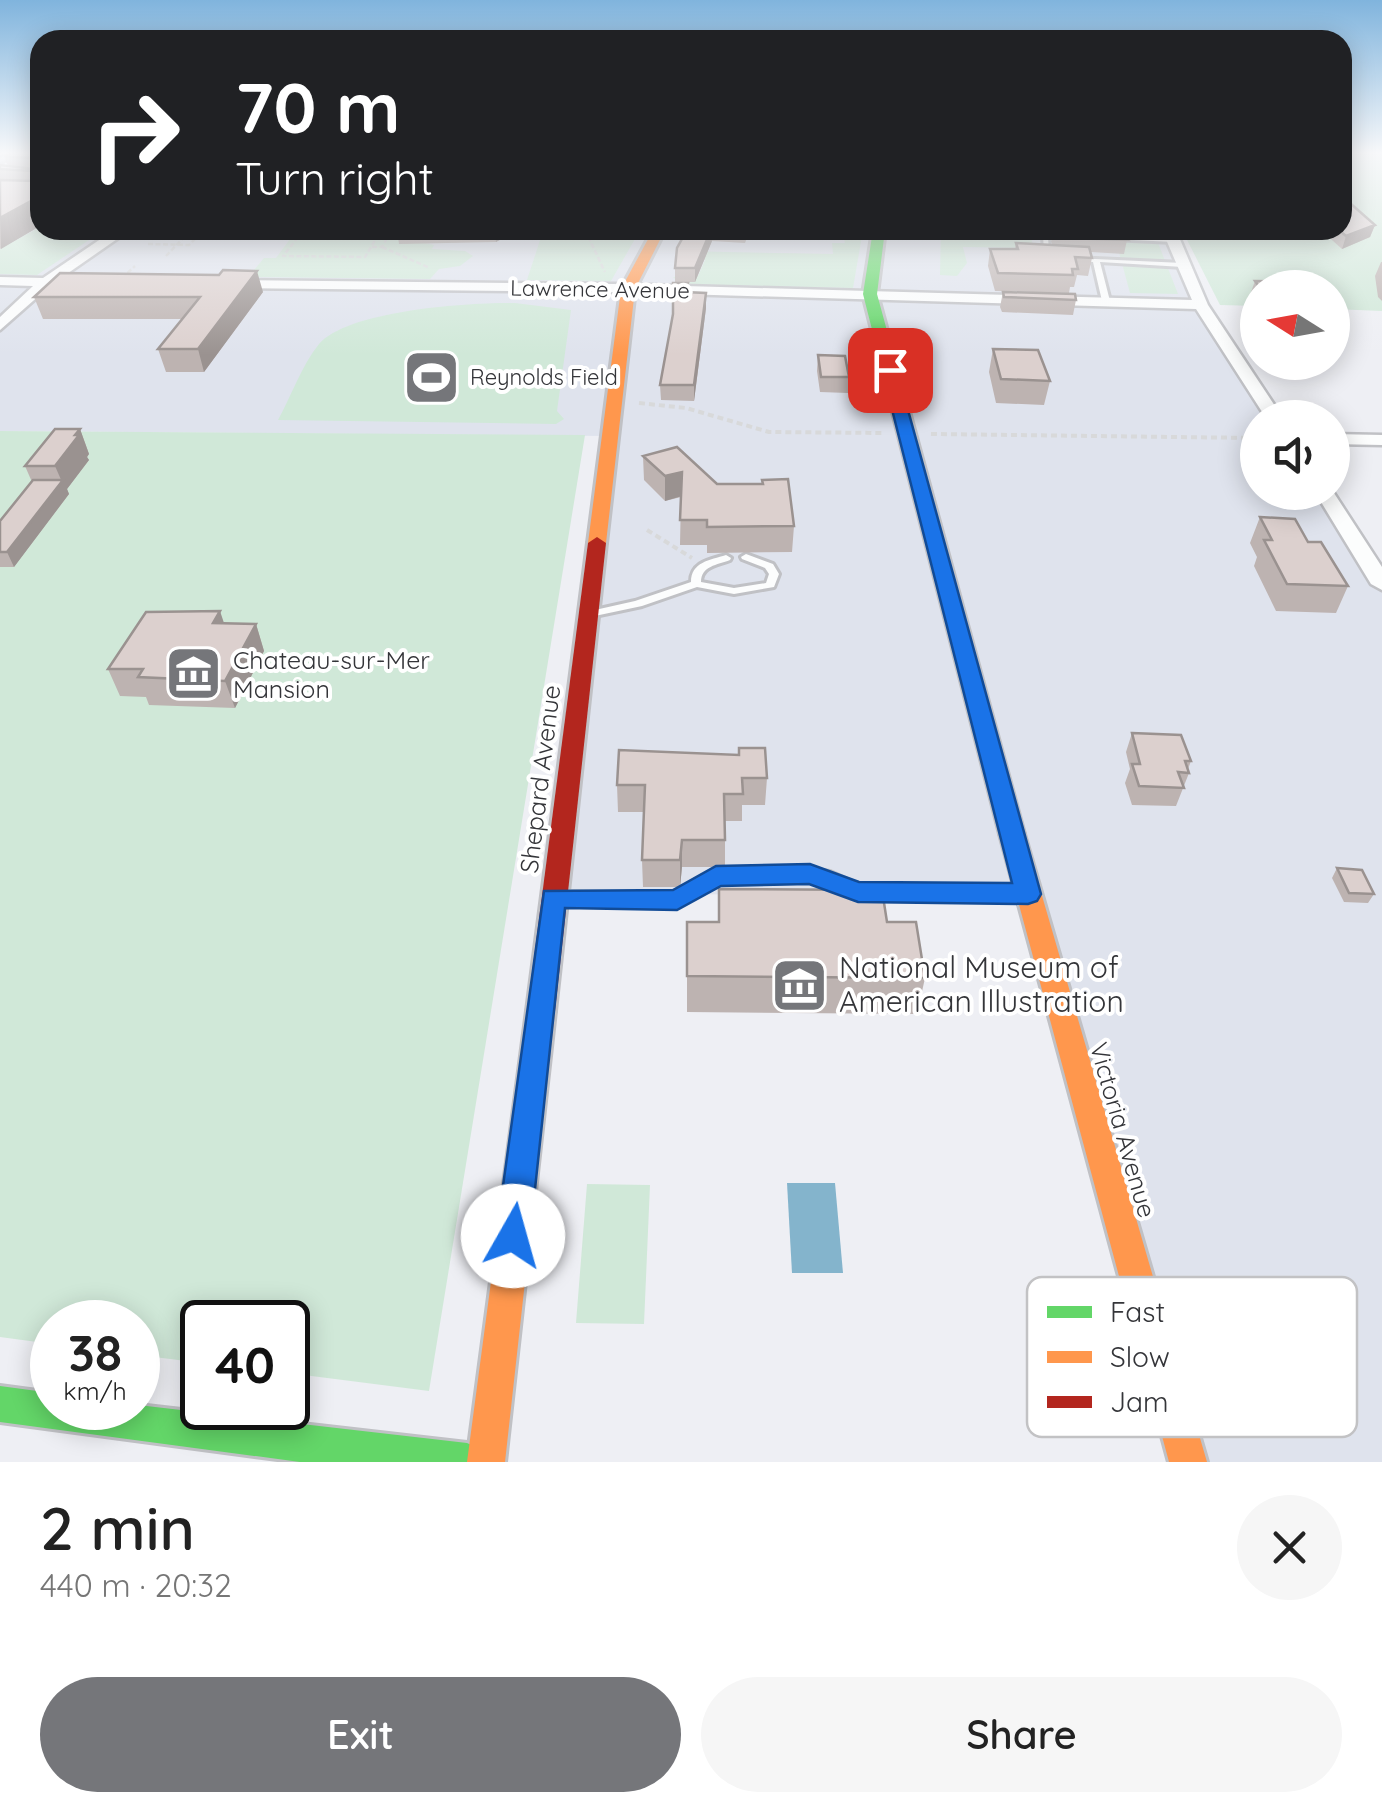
<!DOCTYPE html>
<meta charset="utf-8">
<style>
body{margin:0;font-family:Quicksand,sans-serif;background:#f6f6f6;color:#222;height:100vh;display:flex;flex-direction:column;font-size:38px;white-space:nowrap}
*{box-sizing:border-box;margin:0}
p{font-size:32px;color:#767676}
.icon{flex:none;width:55px;height:55px;fill:none;stroke:currentColor;stroke-width:2;stroke-linecap:round;stroke-linejoin:round}
.map{position:relative;height:1462px;overflow:hidden}
.drawer{display:flex;flex-direction:column;background:#fff;flex:1}
.drawer>*{flex:none}
.hud{position:absolute;left:30px;top:30px;width:1322px;height:210px;border-radius:30px;box-shadow:0 5px 25px #0003;background:#202124;color:#fff;overflow:hidden}
.needle{width:65px;rotate:281deg}
.buttons{position:absolute;left:1240px;top:270px;display:grid;gap:20px}
.buttons a{display:grid;place-items:center;width:110px;height:110px;border-radius:50%;background:#fff;box-shadow:0 5px 25px #0003;font-size:50px}
.speed{position:absolute;left:30px;top:1300px;display:flex;gap:20px;font-size:50px;font-weight:700;text-align:center}
.speed>*{display:grid;place-content:center;width:130px;height:130px;border-radius:50%;background:#fff;box-shadow:0 5px 25px #0003;line-height:1}
.speed small{font-size:25px;font-weight:400}
.speed .limit{border:5px solid #111;border-radius:15px;background:#fff;color:#111}
.pin{position:absolute;display:grid;place-items:center;width:85px;height:85px;color:#fff;margin:-42px;border-radius:20px;box-shadow:0 5px 15px #0006}
.me{position:absolute;width:110px;margin:-55px;rotate:7deg;stroke-linejoin:round;filter:drop-shadow(0 0 8px #0008)}
.turn{display:flex;align-items:center;gap:35px;height:210px;padding:0 40px;font-size:45px}
.turn .icon{width:130px;height:130px;stroke-width:2.5}
.turn b{display:block;font-size:70px;line-height:85px}
.round{display:grid;place-items:center;flex:none;width:105px;height:105px;border-radius:52px;background:#f6f6f6}
.headline{display:flex;align-items:center;justify-content:space-between;height:170px;padding:0 40px}
h1{font-size:60px;font-weight:600;line-height:75px}
.button{display:flex;gap:20px;margin-top:auto;padding:20px 40px}
.button a{flex:1;height:115px;border-radius:60px;background:#75767a;color:#fff;font-size:40px;font-weight:600;line-height:115px;text-align:center}
.button a+a{background:#f6f6f6;color:#222}
.map>svg:first-child{display:block}
.built{fill:#dfe3ed}
.green{fill:#d0e8d8}
.water{fill:#84b4cc}
.lines{fill:none;stroke-linecap:round;stroke-linejoin:round}
.lane-casing{stroke:#c0c1c5;stroke-width:6}
.street-casing{stroke:#c0c1c5;stroke-width:5}
.fast-casing{stroke:#c0c1c5;stroke-width:6}
.slow-casing{stroke:#c0c1c5;stroke-width:6}
.jam-casing{stroke:#c0c1c5;stroke-width:6}
.path-far1{stroke:#d8d9da;stroke-width:2.5;stroke-dasharray:5 2.5;stroke-linecap:butt}
.path{stroke:#d8d9da;stroke-width:4;stroke-dasharray:6 4;stroke-linecap:butt}
.lane{fill:#fcfdfd;fill-rule:evenodd}
.street{fill:#fcfdfd;fill-rule:evenodd}
.fast{fill:#63d668;fill-rule:evenodd}
.slow{fill:#ff974d;fill-rule:evenodd}
.jam{fill:#b3261e;fill-rule:evenodd}
.wall{fill:#bdb3b1}
.shaded-wall{fill:#9a9290}
.building{fill:#dcd0ce;stroke:#9a9290;stroke-width:2.5}
.route{fill:#1a73e8;stroke:#114b97;stroke-width:2.5}
.labels{text-anchor:middle;stroke-width:8;stroke-linejoin:round;paint-order:stroke}
.far-street-label{font-size:22px;fill:#343539;stroke:#fff}
.far-poi-label{font-size:22px;fill:#343539;stroke:#fff;text-anchor:start}
.poi-label{font-size:25px;fill:#343539;stroke:#fff;text-anchor:start}
.street-label{font-size:25px;fill:#343539;stroke:#fff}
.near-poi-label{font-size:30px;fill:#343539;stroke:#fff;text-anchor:start}
.key{fill:#fff;stroke:#c2c2c4;stroke-width:2.5}
.key-label{font-size:28px;fill:#343539}
</style>
<div class="map">
<svg width="1382" height="1462" viewBox="0 0 1382 1462">
<rect width="100%" height="100%" fill="#eeeff4"/>
<path class="built" d="M 0,151 L 40,151 L 40,230 L 1169,230 L 1201,305 L 1275,417 L 1258,418 L 1258,492 L 1324,493 L 1382,584 L 1382,1462 L 1188,1462 L 1029,897 L 553,893 L 610,436 L 0,431 Z"/>
<path class="green" d="M 1343,151 L 1382,151 L 1382,311 L 1333,309 L 1332,288 L 1258,288 L 1257,306 L 1220,305 L 1182,230 L 1342,230 Z
M 40,227 L 40,230 L 104,230 L 37,275 L 0,274 L 0,249 Z
M 142,230 L 409,230 L 398,230 L 395,236 L 434,245 L 432,249 L 465,251 L 473,256 L 460,266 L 439,269 L 430,279 L 248,277 L 264,258 L 276,258 L 293,235 Z
M 512,230 L 640,230 L 611,281 L 527,280 L 542,234 L 510,233 Z
M 830,230 L 863,230 L 853,288 L 681,284 L 673,277 L 698,276 L 705,260 L 675,258 L 678,251 L 833,254 L 832,243 L 845,243 L 843,236 L 831,236 Z
M 941,230 L 1030,230 L 1033,248 L 963,247 L 967,263 L 957,276 L 940,275 Z
M 1114,230 L 1153,230 L 1178,294 L 1130,293 L 1114,234 L 1134,234 Z
M 515,303 L 571,310 L 557,411 L 564,419 L 556,424 L 278,420 C 291,396 302,365 319,344 C 348,310 472,302 515,303 Z
M 0,431 L 585,435 L 429,1391 L 288,1373 L 288,1322 L 202,1322 L 202,1363 L 138,1355 L 138,1322 L 52,1322 L 52,1344 L 0,1337 Z
M 587,1184 L 650,1185 L 644,1324 L 576,1323 Z"/>
<path class="water" d="M 787,1183 L 835,1183 L 843,1273 L 792,1273 Z"/>
<g class="lines">
<defs>
<path id="lane" d="M 29,151 L 35,151 L 0,170 L 0,166 Z
M 1068,233 L 1068,235 L 1066,236 L 1048,237 L 1049,252 L 1053,255 L 1050,257 L 1044,254 L 1043,234 Z
M 1109,236 L 1174,238 L 1177,240 L 1174,242 L 1111,239 L 1109,238 Z
M 1073,258 L 1183,263 L 1186,265 L 1183,267 L 1100,262 L 1110,301 L 1106,303 L 1102,301 L 1093,262 L 1075,261 L 1073,260 Z
M 746,554 L 773,564 L 779,574 L 774,587 L 734,594 L 697,587 L 642,606 L 590,617 L 584,614 L 586,612 L 635,601 L 691,582 C 691,562 710,560 726,555 L 731,558 L 730,560 C 717,565 701,566 701,582 L 734,588 L 766,583 L 769,574 L 765,568 L 742,559 L 741,557 Z
M 810,869 L 830,872 L 861,886 L 1021,888 L 1026,890 L 1028,894 L 1026,898 L 1021,900 L 859,898 L 823,881 L 810,879 L 719,881 L 677,906 L 562,904 L 557,902 L 555,898 L 557,894 L 562,892 L 675,894 L 716,871 Z"/>
<path id="street" d="M 0,151 L 8,151 L 0,155 Z
M 114,230 L 130,230 L 61,278 L 90,280 L 90,286 L 50,286 L 0,330 L 0,317 L 33,286 L 0,285 L 0,277 L 43,278 Z
M 1162,230 L 1176,230 L 1208,305 L 1283,418 L 1266,418 L 1196,309 L 614,292 L 230,288 L 223,284 L 230,280 L 614,284 L 1192,300 Z
M 1332,434 L 1382,435 L 1382,445 L 1332,444 Z
M 1332,490 L 1382,567 L 1382,590 L 1371,584 L 1315,492 Z"/>
<path id="fast" d="M 873,230 L 885,230 L 877,294 L 1024,834 L 1021,840 L 1003,840 L 1000,834 L 863,294 Z
M 0,1386 L 52,1393 L 52,1408 L 138,1405 L 467,1443 L 480,1449 L 486,1462 L 300,1462 L 0,1422 Z"/>
<path id="slow" d="M 653,230 L 665,230 L 635,289 L 606,543 L 597,549 L 588,543 L 621,289 Z
M 1012,825 L 1021,828 L 1024,834 L 1207,1462 L 1169,1462 L 1000,834 L 1003,828 Z
M 541,999 L 551,1002 L 555,1011 L 505,1462 L 467,1462 L 527,1011 L 531,1002 Z"/>
<path id="jam" d="M 597,537 L 606,543 L 555,1011 L 551,1020 L 541,1023 L 531,1020 L 527,1011 L 588,543 Z"/>
</defs>
<use href="#lane" class="lane-casing"/>
<use href="#street" class="street-casing"/>
<use href="#fast" class="fast-casing"/>
<use href="#slow" class="slow-casing"/>
<use href="#jam" class="jam-casing"/>
<path class="path-far1" d="M 585,230 L 605,272
M 299,236 L 377,237 L 365,257 L 283,256 Z
M 299,236 L 304,230
M 148,244 L 189,245 L 203,231 L 290,232 L 287,235
M 372,247 L 382,247 L 392,230
M 382,247 L 430,268
M 166,256 L 191,230
M 122,278 L 135,266"/>
<path class="path" d="M 639,403 L 686,408 L 769,432 L 885,433
M 931,434 L 1258,438
M 647,530 L 692,558"/>
<use href="#lane" class="lane"/>
<use href="#street" class="street"/>
<use href="#fast" class="fast"/>
<use href="#slow" class="slow"/>
<use href="#jam" class="jam"/>
</g>
<path class="wall" d="M 40,151 L 40,226 L 0,249 L 0,165 L 8,166 L 4,156 Z
M 1375,225 L 1370,237 L 1342,249 L 1322,231 L 1308,230 L 1342,230 Z
M 397,230 L 508,230 L 505,237 L 496,242 L 399,244 Z
M 687,230 L 750,230 L 745,243 L 712,241 L 695,282 L 675,282 L 675,268 Z
M 1047,230 L 1113,230 L 1127,240 L 1124,254 L 1091,252 L 1092,258 L 1088,276 L 1077,275 L 1074,287 L 1070,287 L 1069,293 L 995,291 L 988,266 L 990,249 L 1015,249 L 1016,243 L 1053,245 L 1051,242 L 1053,231 L 1047,231 Z
M 1381,262 L 1382,262 L 1382,301 L 1378,297 L 1375,276 Z
M 1255,281 L 1311,288 L 1258,288 L 1258,305 L 1250,295 Z
M 688,283 L 688,292 L 706,308 L 694,401 L 661,400 L 660,385 Z
M 263,292 L 204,372 L 166,372 L 158,349 L 182,319 L 43,319 L 34,297 Z
M 1003,292 L 1076,300 L 1073,315 L 1002,312 L 1000,307 Z
M 993,349 L 1050,381 L 1044,405 L 996,403 L 989,372 Z
M 818,355 L 849,377 L 848,393 L 820,392 L 817,371 Z
M 80,429 L 89,454 L 87,457 L 89,460 L 67,489 L 69,494 L 14,567 L 0,567 L 0,521 L 32,482 L 25,466 Z
M 643,456 L 717,484 L 762,484 L 762,480 L 794,526 L 792,552 L 707,553 L 707,545 L 680,545 L 681,497 L 665,501 L 644,480 Z
M 1260,517 L 1308,542 L 1348,586 L 1336,613 L 1276,611 L 1254,566 L 1257,557 L 1250,543 Z
M 224,623 L 256,624 L 264,651 L 235,708 L 149,705 L 146,697 L 120,696 L 108,669 Z
M 1132,733 L 1191,761 L 1188,769 L 1189,773 L 1176,806 L 1132,805 L 1125,783 L 1130,769 L 1126,752 Z
M 619,750 L 767,778 L 765,805 L 742,805 L 742,821 L 725,821 L 725,867 L 682,867 L 680,887 L 643,887 L 642,860 L 644,812 L 618,812 L 617,785 Z
M 1337,868 L 1374,894 L 1368,903 L 1344,902 L 1332,878 Z
M 719,889 L 887,922 L 925,978 L 917,1014 L 687,1012 L 687,922 L 718,922 Z"/>
<path class="shaded-wall" d="M 40,196 L 40,226 L 1,249 L 0,218 Z
M 1375,225 L 1370,237 L 1342,249 L 1346,236 Z
M 495,230 L 508,230 L 505,237 L 496,242 Z
M 711,230 L 712,241 L 695,282 L 695,268 Z
M 257,271 L 263,292 L 204,372 L 198,349 Z
M 706,293 L 706,308 L 694,401 L 694,385 Z
M 80,429 L 89,454 L 87,457 L 89,460 L 67,489 L 69,494 L 14,567 L 7,552 L 62,482 L 55,466 Z
M 682,472 L 682,496 L 665,501 L 665,476 Z
M 220,611 L 229,638 L 213,623 Z
M 256,624 L 264,651 L 235,708 L 225,681 Z
M 682,840 L 682,867 L 680,887 L 680,860 Z"/>
<path class="building" d="M 27,151 L 40,151 L 40,189 L 38,190 L 40,190 L 40,196 L 0,218 L 0,180 L 34,181 L 32,171 L 0,169 L 0,165 L 34,169 L 32,158 L 4,156 L 14,152 Z
M 1342,196 L 1375,225 L 1346,236 L 1339,230 L 1342,230 Z
M 687,230 L 711,230 L 695,268 L 675,268 L 677,248 Z
M 1055,230 L 1113,230 L 1127,240 L 1060,238 Z
M 1016,243 L 1089,247 L 1092,258 L 1075,257 L 1078,269 L 1072,269 L 1073,275 L 998,273 L 990,249 L 1018,249 Z
M 223,270 L 257,271 L 198,349 L 158,349 L 200,297 L 34,297 L 60,273 L 219,275 Z
M 1255,281 L 1306,282 L 1311,288 L 1260,288 Z
M 673,283 L 688,283 L 685,292 L 706,293 L 694,385 L 660,385 L 673,314 Z
M 1003,292 L 1075,294 L 1076,300 L 1004,297 Z
M 993,349 L 1038,350 L 1050,381 L 1001,379 Z
M 818,355 L 845,356 L 849,377 L 821,377 Z
M 55,429 L 80,429 L 75,435 L 79,435 L 55,466 L 25,466 Z
M 677,447 L 717,484 L 763,484 L 762,480 L 788,479 L 794,526 L 707,527 L 707,520 L 680,520 L 682,472 L 665,476 L 643,456 Z
M 33,480 L 63,480 L 7,552 L 0,552 L 0,521 Z
M 1260,517 L 1295,519 L 1308,542 L 1321,542 L 1348,586 L 1287,584 L 1264,540 L 1272,540 Z
M 220,611 L 213,623 L 256,624 L 225,681 L 138,677 L 143,669 L 108,669 L 146,612 Z
M 1132,733 L 1181,735 L 1191,761 L 1185,761 L 1189,773 L 1178,772 L 1184,788 L 1139,786 L 1132,764 L 1140,764 Z
M 739,748 L 765,748 L 767,778 L 742,778 L 743,794 L 724,794 L 725,840 L 682,840 L 680,860 L 642,860 L 645,785 L 617,785 L 619,750 L 739,755 Z
M 1337,868 L 1362,870 L 1374,894 L 1349,893 Z
M 719,889 L 882,890 L 887,922 L 916,922 L 925,978 L 687,976 L 687,922 L 719,922 Z"/>
<linearGradient id="sky" x2="0" y2="1"><stop stop-color="#80b4dd"/><stop offset="0.43" stop-color="#f7f8fa"/><stop offset="1" stop-color="#f7f8fa" stop-opacity="0"/></linearGradient>
<rect width="1382" height="355" fill="url(#sky)"/>
<path class="route" d="M 890,366 L 897,370 L 1041,894 L 1037,901 L 1028,904 L 858,902 L 809,884 L 721,886 L 677,910 L 565,908 L 530,1236 L 525,1248 L 513,1253 L 501,1248 L 496,1236 L 544,891 L 673,890 L 716,866 L 810,864 L 859,882 L 1012,883 L 882,370 Z"/>
<defs>
<symbol id="stadium-square" viewBox="-11 -11 22 22"><rect x="-9" y="-9" width="18" height="18" rx="4" fill="#75767a" stroke="#fff"/><path d="M0-5a6.5 5 0 1 0 0 10a6.5 5 0 1 0 0-10ZM-3.5-1.8h7v3.6h-7Z" fill="#fff"/></symbol>
<symbol id="museum-square" viewBox="-11 -11 22 22"><rect x="-9" y="-9" width="18" height="18" rx="4" fill="#75767a" stroke="#fff"/><path d="M0-6L6-3V-2H-6V-3ZM-5-1h2V3h-2ZM-1-1h2V3h-2ZM3-1h2V3H3ZM-6 4H6V6H-6Z" fill="#fff"/></symbol>
</defs>
<g fill-rule="evenodd">
<use href="#stadium-square" x="400" y="346" width="63" height="63"/>
<use href="#museum-square" x="162" y="642" width="63" height="63"/>
<use href="#museum-square" x="768" y="954" width="63" height="63"/>
</g>
<g class="labels">
<g class="far-street-label">
<text transform="translate(600 289) rotate(1)" y="8">Lawrence Avenue</text>
</g>
<g class="far-poi-label">
<text x="470" y="385">Reynolds Field</text>
</g>
<g class="poi-label">
<text x="233" y="669">Chateau-sur-Mer<tspan x="233" dy="29">Mansion</tspan></text>
</g>
<g class="street-label">
<text transform="translate(540 779) rotate(-83)" y="9">Shepard Avenue</text>
<text transform="translate(1123 1130) rotate(74)" y="9">Victoria Avenue</text>
</g>
<g class="near-poi-label">
<text x="839" y="978">National Museum of<tspan x="839" dy="34">American Illustration</tspan></text>
</g>
</g>
<rect x="1027" y="1277" width="330" height="160" rx="15" class="key"/>
<rect x="1047" y="1306" width="45" height="12" fill="#63d668"/>
<rect x="1047" y="1351" width="45" height="12" fill="#ff974d"/>
<rect x="1047" y="1396" width="45" height="12" fill="#b3261e"/>
<g class="key-label">
<text x="1110" y="1322">Fast</text>
<text x="1110" y="1367">Slow</text>
<text x="1110" y="1412">Jam</text>
</g>
</svg>
<div class="buttons">
<a><svg class="needle" viewBox="-14 -14 28 28"><path d="M0-13l5 13h-10z" fill="#e53935"/><path d="M0 13l5-13h-10z" fill="#767676"/></svg></a>
<a><svg class="icon" aria-label="sound" viewBox="0 0 24 24"><path d="M4 9h4l5-4v14l-5-4H4zM17 9q2 3 0 6"/></svg></a>
</div>
<div class="speed"><div>38<small>km/h</small></div><div class="limit">40</div></div>
<div class="pin" style="left:890px;top:370px;background:#d93025"><svg class="icon" aria-label="arrive" viewBox="0 0 24 24"><path d="M6 21V4h12l-3 4 3 4H6"/></svg></div>
<svg class="me" style="left:513px;top:1236px" viewBox="-20 -20 40 40"><circle r="19" fill="#fff"/><path d="M0-13L10 11 0 6-10 11z" fill="#1a73e8"/></svg>
<div class="hud">
<div class="turn"><svg class="icon" aria-label="right" viewBox="0 0 24 24"><path d="M7 20v-9h11M14 6l5 5-5 5"/></svg><div><b>70 m</b>Turn right</div></div>
</div>
</div>
<section class="drawer">
<div class="headline"><div><h1>2 min</h1><p>440 m · 20:32</p></div><a class="round"><svg class="icon" aria-label="close" viewBox="0 0 24 24"><path d="M6 6l12 12M18 6L6 18"/></svg></a></div>
<div class="button"><a>Exit</a><a>Share</a></div>
</section>
